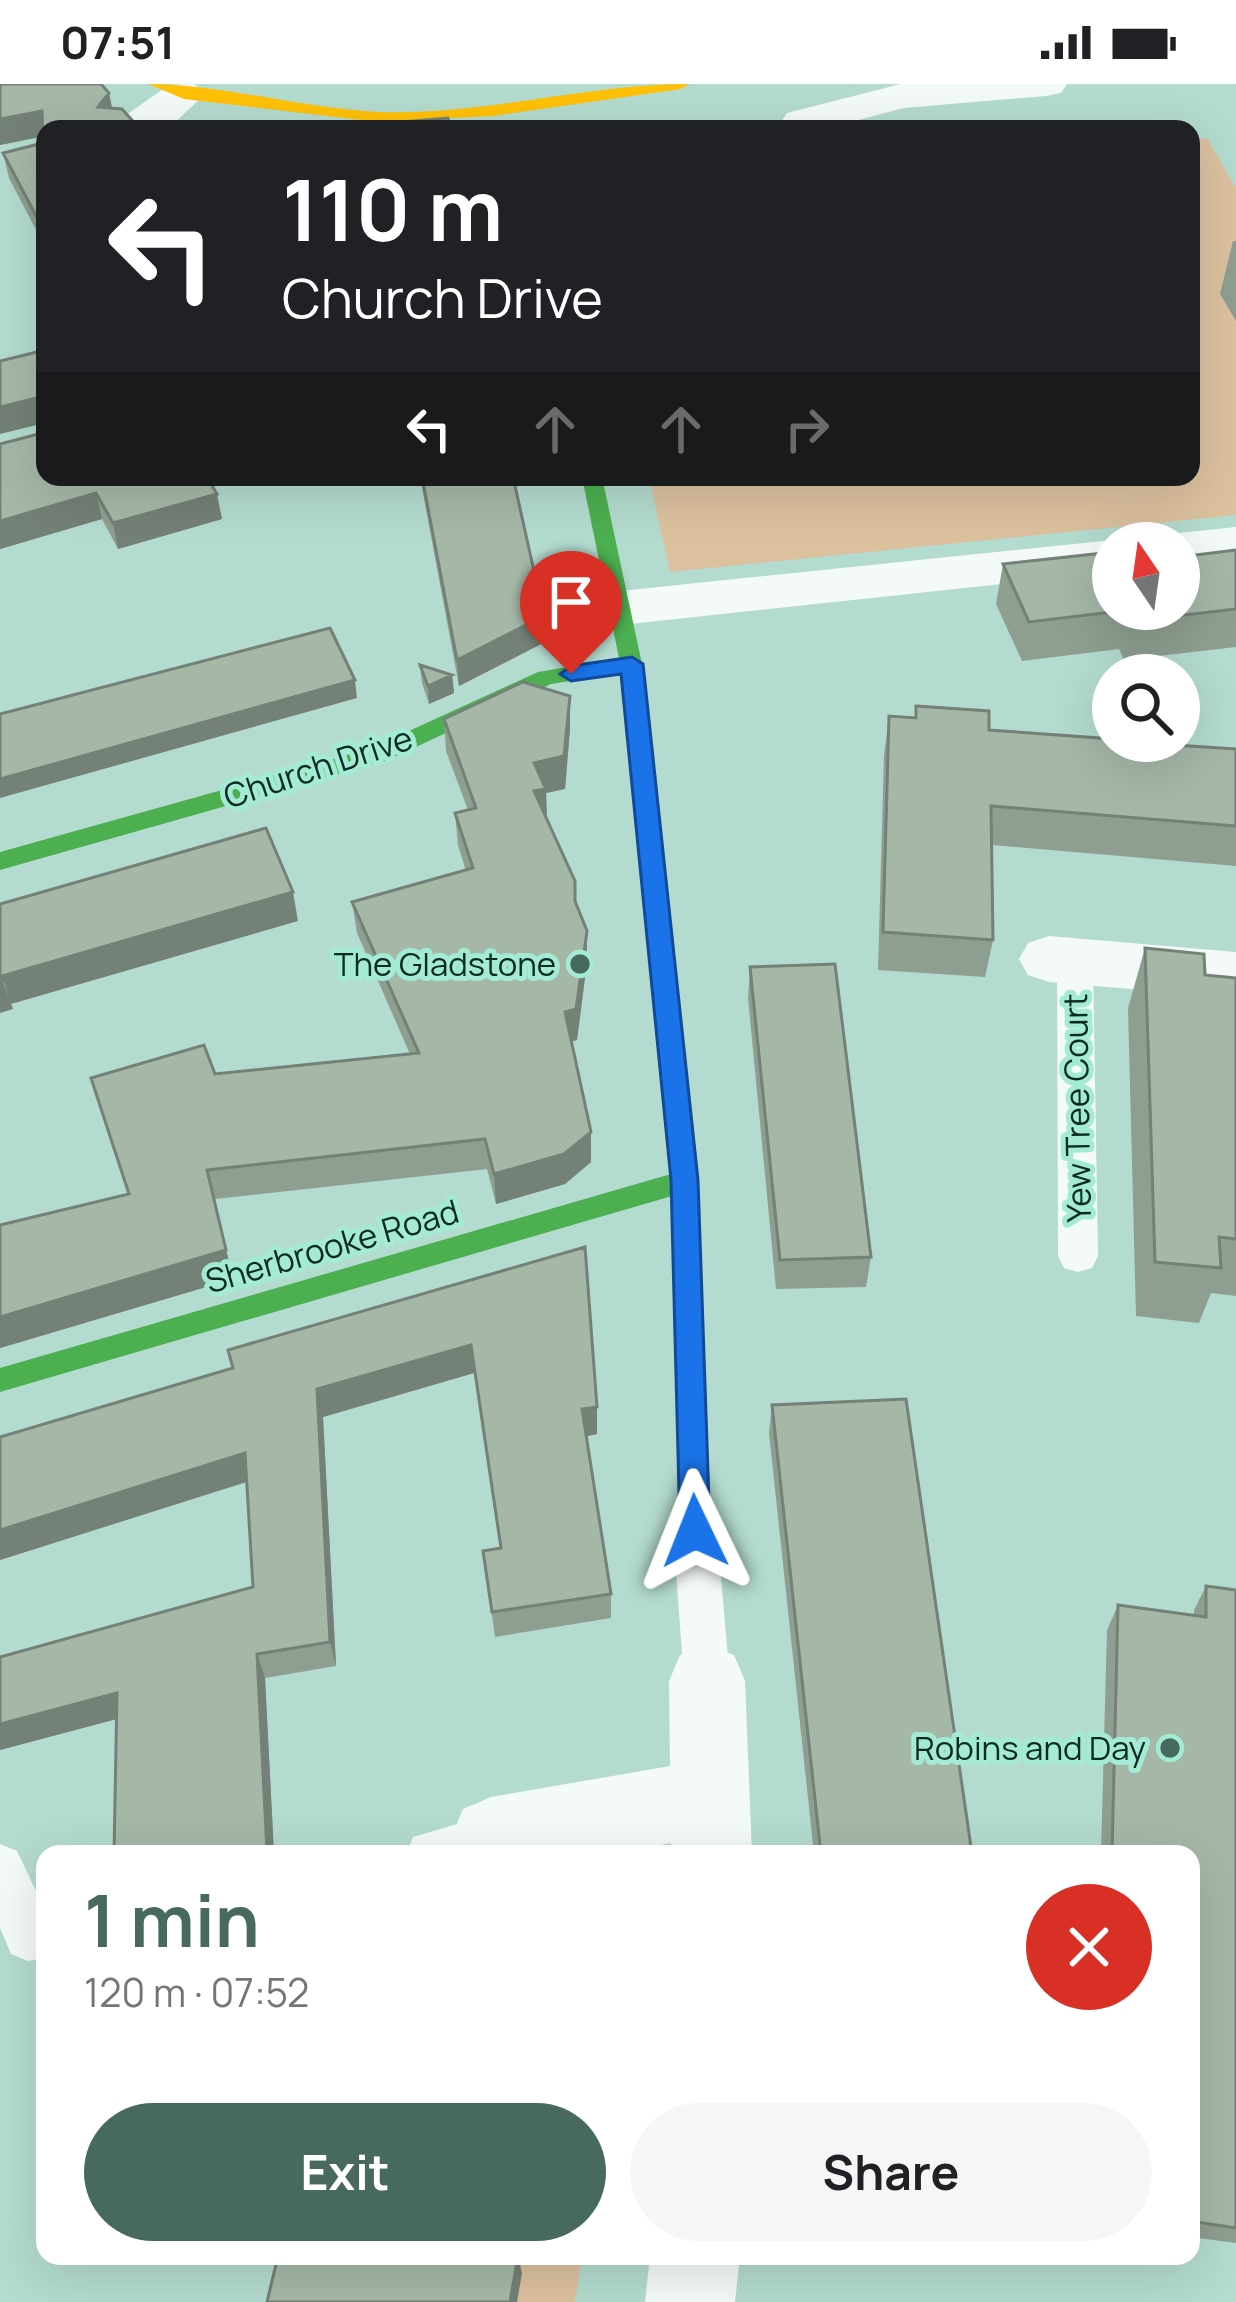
<!DOCTYPE html>
<meta charset="utf-8">
<style>
body{margin:0;font-family:Manrope,sans-serif;background:#f6f6f6;color:#202124;height:100vh;display:flex;flex-direction:column;font-size:45px;white-space:nowrap}
*{box-sizing:border-box;margin:0}
p{font-size:39px;color:#757577}
.icon{flex:none;width:66px;height:66px;fill:none;stroke:currentColor;stroke-width:2;stroke-linecap:round;stroke-linejoin:round}
.map{position:relative;flex:1;overflow:hidden}
.sheet{position:absolute;left:36px;top:1761px;width:1164px;height:420px;display:flex;flex-direction:column;background:#fff;border-radius:24px;box-shadow:0 12px 48px #0002}
.sheet>*{flex:none}
.banner{position:absolute;left:36px;top:36px;width:1164px;height:366px;border-radius:24px;box-shadow:0 12px 48px #0002;background:#202124;color:#fff;overflow:hidden}
.needle{width:78px;rotate:347deg}
.tools{position:absolute;left:1092px;top:438px;display:grid;gap:24px}
.tools a{display:grid;place-items:center;width:108px;height:108px;border-radius:50%;background:#fff;box-shadow:0 12px 48px #0002;font-size:60px}
.pin{position:absolute;display:grid;place-items:center;width:102px;height:102px;color:#fff;margin:-123px -51px;border-radius:50% 50% 50% 0;rotate:-45deg;box-shadow:0 0 12px #0007}
.pin .icon{rotate:45deg}
.me{position:absolute;width:132px;margin:-66px;rotate:358deg;stroke-linejoin:round;filter:drop-shadow(0 0 9px #0008)}
.turn{display:flex;align-items:center;gap:42px;height:252px;padding:0 48px;font-size:54px}
.turn .icon{width:156px;height:156px;stroke-width:2.5}
.turn b{display:block;font-size:84px;line-height:102px}
.lanes{display:flex;align-items:center;height:114px;padding:0 48px;background:#0003;justify-content:center;gap:60px;direction:ltr}
.lanes .off{opacity:.35}
.round{display:grid;place-items:center;flex:none;width:126px;height:126px;border-radius:63px;background:#f6f6f6}
.summary{display:flex;align-items:center;justify-content:space-between;height:204px;padding:0 48px}
h1{font-size:72px;font-weight:700;line-height:90px;color:#48695f}
.button{display:flex;gap:24px;margin-top:auto;padding:24px 48px}
.button a{flex:1;height:138px;border-radius:72px;background:#48695f;color:#fff;font-size:48px;font-weight:700;line-height:138px;text-align:center}
.button a+a{background:#f6f6f6;color:#202124}
.status{display:flex;justify-content:space-between;align-items:center;height:84px;padding:0 60px;background:#fff;direction:ltr}
.status svg{height:33px;fill:currentColor}
.map>svg:first-child{display:block}
.green{fill:#dcc19f}
.lines{fill:none;stroke-linecap:round;stroke-linejoin:round}
.lane{fill:#f4faf8;fill-rule:evenodd}
.street{fill:#f4faf8;fill-rule:evenodd}
.fast{fill:#4caf50;fill-rule:evenodd}
.slow{fill:#ffc107;fill-rule:evenodd}
.wall{fill:#8e9e90}
.shaded-wall{fill:#748176}
.building{fill:#a5b8a8;stroke:#748176;stroke-width:3}
.route{fill:#1a73e8;stroke:#114b97;stroke-width:3}
.poi-dot{fill:#48695f;stroke:#a4ebd5;stroke-width:4.5}
.labels{text-anchor:middle;stroke-width:10;stroke-linejoin:round;paint-order:stroke}
.street-label{font-size:33px;fill:#0e2b23;stroke:#a4ebd5}
.poi-label{font-size:33px;fill:#0e2b23;stroke:#a4ebd5;text-anchor:end}
</style>
<div class="status"><b>07:51</b><svg viewBox="0 0 49 12"><path d="M0 12V9h3v3zM5 12V6h3v6zM10 12V3h3v9zM15 12V0h3v12zM26 1h20v11H26zM47 4h2v5h-2z"/></svg></div>
<div class="map">
<svg width="1236" height="2218" viewBox="0 0 1236 2218">
<rect width="100%" height="100%" fill="#b4dbcf"/>
<path class="green" d="M 1207,54 L 1236,104 L 1236,431 L 670,488 L 649,393 L 1191,393 L 1191,55 Z
M 484,2172 L 582,2172 L 575,2218 L 517,2218 L 521,2189 Z"/>
<g class="lines">
<path class="lane" d="M 1075,864 L 1088,868 L 1093,877 L 1098,1172 L 1092,1184 L 1078,1188 L 1064,1184 L 1058,1172 L 1057,877 L 1062,868 Z
M 695,1427 L 710,1433 L 717,1447 L 730,1597 L 723,1612 L 707,1618 L 691,1612 L 684,1597 L 673,1447 L 680,1433 Z
M 491,1730 L 508,1736 L 515,1753 L 508,1770 L 406,1770 L 413,1753 Z
M 0,1760 L 17,1767 L 45,1826 L 45,1874 L 28,1877 L 11,1870 L 0,1844 Z"/>
<path class="street" d="M 901,0 L 1067,0 L 1061,9 L 1046,12 L 904,24 L 824,45 L 786,45 L 781,38 L 787,29 Z
M 169,1 L 194,0 L 205,10 L 168,45 L 106,45 Z
M 1236,443 L 1236,475 L 1179,481 L 1179,459 L 1157,459 L 1179,449 Z
M 1113,456 L 1126,459 L 1113,459 L 1113,488 L 620,541 L 601,536 L 594,524 L 601,512 L 620,507 Z
M 1049,852 L 1236,868 L 1236,914 L 1049,898 L 1028,891 L 1019,875 L 1028,859 Z
M 707,1561 L 734,1571 L 745,1597 L 752,1770 L 672,1770 L 671,1759 L 614,1770 L 458,1770 L 451,1753 L 463,1725 L 491,1713 L 670,1682 L 669,1597 L 680,1571 Z
M 650,2172 L 740,2172 L 735,2218 L 645,2218 Z"/>
<path class="fast" d="M 582,393 L 602,393 L 642,580 L 698,1097 L 710,1447 L 706,1457 L 695,1461 L 684,1457 L 680,1447 L 672,1112 L 0,1308 L 0,1284 L 671,1090 L 621,589 L 551,600 L 388,676 L 0,786 L 0,768 L 372,664 L 538,588 L 619,574 Z"/>
<path class="slow" d="M 148,0 C 219,0 302,24 377,28 C 482,32 585,0 689,0 L 681,5 L 493,32 L 378,38 L 184,15 Z"/>
</g>
<path class="wall" d="M 0,0 L 109,9 L 112,24 L 45,45 L 45,163 L 9,94 L 3,69 L 43,59 L 43,52 L 0,61 Z
M 1233,157 L 1236,157 L 1236,237 L 1220,210 Z
M 42,349 L 212,400 L 222,435 L 118,465 L 102,435 L 0,465 L 0,360 Z
M 420,393 L 513,393 L 544,532 L 545,558 L 459,602 Z
M 1236,466 L 1236,563 L 1124,576 L 1119,565 L 1022,577 L 996,520 L 1003,480 L 1113,525 Z
M 420,581 L 452,591 L 454,609 L 429,620 L 422,599 Z
M 916,622 L 989,646 L 1236,665 L 1236,782 L 992,761 L 993,856 L 985,893 L 878,886 L 884,671 L 889,632 L 915,634 Z
M 444,635 L 570,644 L 565,705 L 546,709 L 547,735 L 575,817 L 587,878 L 577,956 L 572,957 L 591,1078 L 565,1100 L 496,1120 L 487,1085 L 215,1115 L 233,1195 L 0,1264 L 0,1141 L 128,1110 L 215,990 L 410,970 L 357,849 L 352,818 L 466,787 L 458,761 L 455,729 L 468,726 L 446,667 Z
M 1145,864 L 1205,891 L 1236,894 L 1236,1212 L 1211,1209 L 1199,1239 L 1136,1232 L 1128,924 Z
M 750,883 L 871,1173 L 866,1203 L 776,1205 L 748,914 Z
M 585,1163 L 597,1350 L 586,1352 L 611,1510 L 611,1534 L 495,1553 L 483,1467 L 500,1464 L 474,1289 L 323,1333 L 336,1582 L 265,1594 L 274,1770 L 114,1770 L 116,1635 L 0,1666 L 0,1573 L 253,1503 L 247,1397 L 0,1476 L 233,1284 Z
M 772,1321 L 972,1770 L 814,1770 L 769,1349 Z
M 1206,1502 L 1236,1506 L 1236,2159 L 1191,2153 L 1191,1770 L 1101,1770 L 1107,1546 L 1118,1521 L 1194,1532 L 1194,1526 Z"/>
<path class="shaded-wall" d="M 109,9 L 114,34 L 98,23 Z
M 42,27 L 45,52 L 0,61 L 0,35 Z
M 41,313 L 45,339 L 0,350 L 0,323 Z
M 201,393 L 238,393 L 203,403 Z
M 96,409 L 102,435 L 0,465 L 0,437 Z
M 217,410 L 222,435 L 118,465 L 113,439 Z
M 544,532 L 545,558 L 459,602 L 457,576 Z
M 452,591 L 454,609 L 429,620 L 428,602 Z
M 355,596 L 357,614 L 0,714 L 0,695 Z
M 570,612 L 570,644 L 565,705 L 546,709 L 547,737 L 535,739 L 534,679 Z
M 293,808 L 298,837 L 11,920 L 2,892 Z
M 587,847 L 587,878 L 577,956 L 566,959 L 565,928 Z
M 3,897 L 13,925 L 0,929 L 0,898 Z
M 591,1048 L 591,1078 L 565,1100 L 496,1120 L 494,1090 Z
M 207,1086 L 233,1195 L 0,1264 L 0,1233 Z
M 471,1261 L 474,1289 L 323,1333 L 336,1582 L 330,1558 L 317,1305 Z
M 597,1323 L 597,1350 L 583,1353 L 582,1325 Z
M 245,1369 L 253,1396 L 0,1476 L 0,1446 Z
M 257,1570 L 265,1594 L 274,1770 L 268,1770 L 267,1768 Z
M 117,1609 L 128,1632 L 0,1666 L 0,1640 Z
M 518,2172 L 522,2189 L 517,2218 L 510,2218 Z"/>
<path class="building" d="M 0,0 L 101,0 L 109,9 L 98,23 L 122,25 L 140,45 L 45,45 L 45,149 L 3,69 L 43,59 L 42,27 L 0,35 Z
M 448,34 L 450,45 L 318,45 Z
M 45,266 L 45,393 L 207,393 L 217,410 L 113,439 L 96,409 L 0,437 L 0,360 L 42,349 L 41,313 L 0,323 L 0,277 Z
M 422,393 L 513,393 L 544,532 L 457,576 Z
M 1236,466 L 1236,525 L 1133,537 L 1128,526 L 1029,538 L 1003,480 L 1113,468 L 1113,525 L 1179,525 L 1179,473 Z
M 330,544 L 355,596 L 0,695 L 0,630 Z
M 420,581 L 452,591 L 428,602 Z
M 523,598 L 570,612 L 564,672 L 534,679 L 546,705 L 534,707 L 575,797 L 575,817 L 587,847 L 576,925 L 565,928 L 591,1048 L 564,1070 L 494,1090 L 485,1055 L 207,1086 L 226,1166 L 0,1233 L 0,1141 L 129,1110 L 91,994 L 204,961 L 215,990 L 419,969 L 352,818 L 473,784 L 455,729 L 476,724 L 444,635 Z
M 916,622 L 989,627 L 989,646 L 1113,655 L 1113,657 L 1236,665 L 1236,742 L 991,722 L 993,856 L 883,848 L 889,632 L 916,634 Z
M 266,744 L 293,808 L 2,892 L 3,897 L 0,898 L 0,820 Z
M 1145,864 L 1204,870 L 1205,891 L 1236,894 L 1236,1155 L 1219,1153 L 1221,1184 L 1155,1178 Z
M 835,880 L 871,1173 L 780,1176 L 750,883 Z
M 585,1163 L 597,1323 L 582,1325 L 611,1510 L 492,1528 L 483,1467 L 501,1464 L 471,1261 L 317,1305 L 330,1558 L 257,1570 L 267,1768 L 252,1770 L 114,1770 L 117,1609 L 0,1640 L 0,1573 L 253,1503 L 245,1369 L 0,1446 L 0,1353 L 233,1284 L 228,1266 Z
M 906,1315 L 972,1770 L 821,1770 L 772,1321 Z
M 1206,1502 L 1236,1506 L 1236,2144 L 1191,2137 L 1191,1770 L 1112,1770 L 1118,1521 L 1206,1533 Z
M 278,2172 L 518,2172 L 510,2218 L 267,2218 Z"/>
<path class="route" d="M 632,573 L 643,580 L 698,1096 L 710,1447 L 706,1457 L 695,1461 L 684,1457 L 680,1447 L 671,1096 L 621,590 L 571,597 L 560,590 L 571,582 Z"/>
<g class="poi-dot">
<circle cx="580" cy="880" r="12"/>
<circle cx="1170" cy="1664" r="12"/>
</g>
<g class="labels">
<g class="street-label">
<text transform="translate(318 683) rotate(-18)" y="12">Church Drive</text>
<text transform="translate(1077 1024) rotate(-91)" y="12">Yew Tree Court</text>
<text transform="translate(332 1162) rotate(-16)" y="12">Sherbrooke Road</text>
</g>
<g class="poi-label">
<text x="556" y="892">The Gladstone</text>
<text x="1146" y="1676">Robins and Day</text>
</g>
</g>
</svg>
<div class="tools">
<a><svg class="needle" viewBox="-14 -14 28 28"><path d="M0-13l5 13h-10z" fill="#e53935"/><path d="M0 13l5-13h-10z" fill="#757577"/></svg></a>
<a><svg class="icon" aria-label="search" viewBox="0 0 24 24"><circle cx="10" cy="10" r="6"/><path d="M15 15l6 6"/></svg></a>
</div>
<div class="pin" style="left:571px;top:590px;background:#d93025"><svg class="icon" aria-label="arrive" viewBox="0 0 24 24"><path d="M6 21V4h12l-3 4 3 4H6"/></svg></div>
<svg class="me" style="left:695px;top:1447px" viewBox="-20 -20 40 40"><path d="M0-17L14 15 0 8-14 15z" fill="#1a73e8" stroke="#fff" stroke-width="4"/></svg>
<div class="banner">
<div class="turn"><svg class="icon" aria-label="left" viewBox="0 0 24 24"><path d="M17 20v-9H6M10 6l-5 5 5 5"/></svg><div><b>110 m</b>Church Drive</div></div>
<div class="lanes"><svg class="icon" aria-label="left" viewBox="0 0 24 24"><path d="M17 20v-9H6M10 6l-5 5 5 5"/></svg><svg class="icon off" aria-label="ahead" viewBox="0 0 24 24"><path d="M12 20V5M6 11l6-6 6 6"/></svg><svg class="icon off" aria-label="ahead" viewBox="0 0 24 24"><path d="M12 20V5M6 11l6-6 6 6"/></svg><svg class="icon off" aria-label="right" viewBox="0 0 24 24"><path d="M7 20v-9h11M14 6l5 5-5 5"/></svg></div>
</div>
<section class="sheet">
<div class="summary"><div><h1>1 min</h1><p>120 m · 07:52</p></div><a class="round" style="background:#d93025;color:#fff"><svg class="icon" aria-label="close" viewBox="0 0 24 24"><path d="M6 6l12 12M18 6L6 18"/></svg></a></div>
<div class="button"><a>Exit</a><a>Share</a></div>
</section>
</div>
